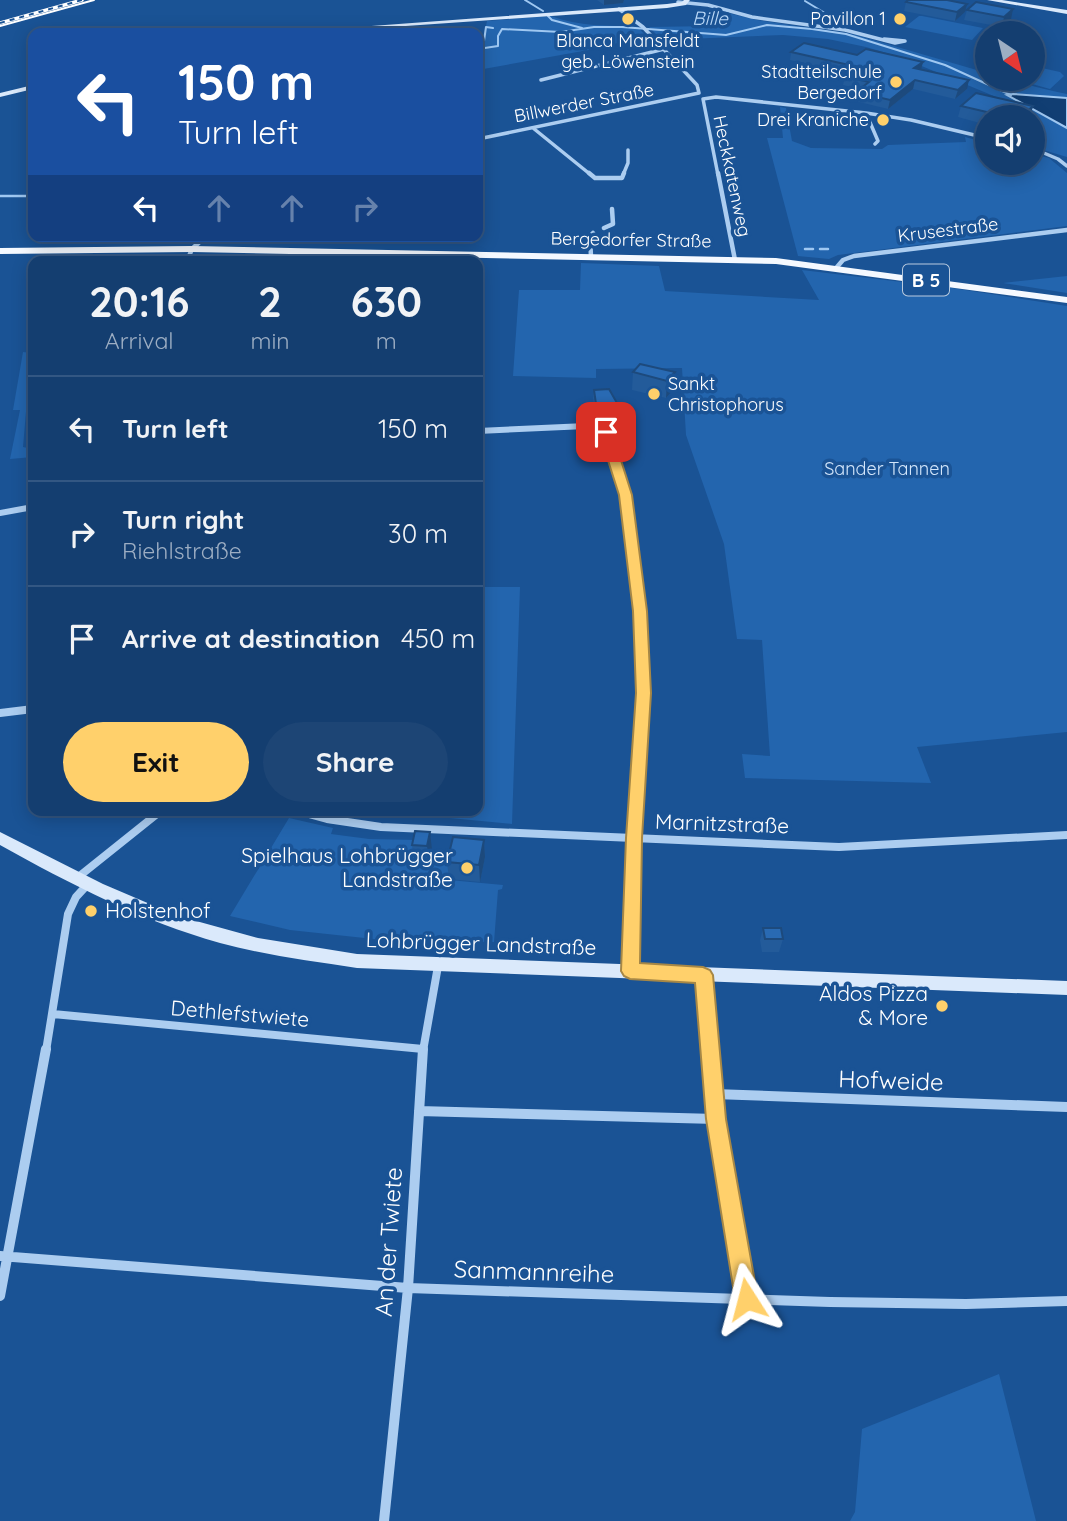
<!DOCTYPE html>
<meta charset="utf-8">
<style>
body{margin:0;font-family:Quicksand,sans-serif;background:#1d4575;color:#f1f3f6;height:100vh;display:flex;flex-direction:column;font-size:26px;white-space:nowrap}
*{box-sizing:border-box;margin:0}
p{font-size:23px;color:#9daec3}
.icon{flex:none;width:38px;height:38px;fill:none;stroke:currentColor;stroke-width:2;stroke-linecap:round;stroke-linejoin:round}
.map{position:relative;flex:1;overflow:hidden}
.panel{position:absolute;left:28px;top:256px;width:455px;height:560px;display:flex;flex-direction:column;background:#143e70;border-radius:14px;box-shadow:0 4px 18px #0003,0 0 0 2px #335783}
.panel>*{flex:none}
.guide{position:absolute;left:28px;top:28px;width:455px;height:214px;border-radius:14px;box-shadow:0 4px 18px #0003,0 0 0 2px #335783;background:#1a4fa0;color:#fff;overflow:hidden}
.needle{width:46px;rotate:145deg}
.controls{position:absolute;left:975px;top:21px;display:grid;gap:14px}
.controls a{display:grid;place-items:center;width:70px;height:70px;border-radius:50%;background:#143e70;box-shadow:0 4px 18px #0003,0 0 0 2px #335783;font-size:35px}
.pin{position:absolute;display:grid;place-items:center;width:60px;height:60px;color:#fff;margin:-30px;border-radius:14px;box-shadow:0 4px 10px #0006}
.me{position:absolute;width:77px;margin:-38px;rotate:351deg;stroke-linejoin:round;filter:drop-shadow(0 0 5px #0008)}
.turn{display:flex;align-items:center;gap:24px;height:147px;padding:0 35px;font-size:32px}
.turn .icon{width:91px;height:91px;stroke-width:2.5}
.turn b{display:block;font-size:49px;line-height:60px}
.lanes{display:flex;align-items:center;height:66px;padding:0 35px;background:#0003;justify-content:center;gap:35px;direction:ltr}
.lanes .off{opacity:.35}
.eta{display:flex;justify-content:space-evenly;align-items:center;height:119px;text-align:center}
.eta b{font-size:42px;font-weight:700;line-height:49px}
.primary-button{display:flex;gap:14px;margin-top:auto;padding:14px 35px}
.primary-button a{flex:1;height:80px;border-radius:42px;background:#ffd06b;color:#111;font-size:28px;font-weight:700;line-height:80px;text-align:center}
.primary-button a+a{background:#1d4575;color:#f1f3f6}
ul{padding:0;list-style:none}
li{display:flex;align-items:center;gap:21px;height:105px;padding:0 35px;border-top:2px solid #335783}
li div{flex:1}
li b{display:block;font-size:26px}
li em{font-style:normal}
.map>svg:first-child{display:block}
.green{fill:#2365ae}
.water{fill:#113e73;stroke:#9fc8f2;stroke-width:2}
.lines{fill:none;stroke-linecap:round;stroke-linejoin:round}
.stream-far1{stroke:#9fc8f2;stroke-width:2}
.stream{stroke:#9fc8f2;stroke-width:2.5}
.street-far4{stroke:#accdf0;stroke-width:3.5}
.street-far3{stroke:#accdf0;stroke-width:4.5}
.street-far2{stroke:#accdf0;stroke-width:6}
.street-far1{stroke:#accdf0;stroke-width:8}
.street{stroke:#accdf0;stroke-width:10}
.secondary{fill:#dae9fb;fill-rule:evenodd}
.primary{fill:#f5f9ff;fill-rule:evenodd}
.tram{stroke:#fff;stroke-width:2}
.rail-casing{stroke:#fff;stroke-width:3.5}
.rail{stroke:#1a5395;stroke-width:2;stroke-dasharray:5;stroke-linecap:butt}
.wall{fill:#235b9a}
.shaded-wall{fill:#1d4a7d}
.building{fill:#296ab3;stroke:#1d4a7d;stroke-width:2}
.route{fill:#ffd06b;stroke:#a68746;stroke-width:2}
.poi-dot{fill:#ffd06b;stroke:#1a5395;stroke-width:2.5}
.labels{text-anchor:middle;stroke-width:7;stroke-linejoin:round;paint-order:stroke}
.far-poi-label{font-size:18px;fill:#fff;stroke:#1a5395;text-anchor:end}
.far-street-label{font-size:18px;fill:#fff;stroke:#1a5395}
.far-park-label{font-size:18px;fill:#d3e6fb;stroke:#1a5395}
.far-water-label{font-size:19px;font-style:italic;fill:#b9d7f6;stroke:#1a5395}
.shield{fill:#1a5395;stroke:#bacbdf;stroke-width:2}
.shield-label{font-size:19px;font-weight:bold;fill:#fff}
.street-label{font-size:21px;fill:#fff;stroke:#1a5395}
.poi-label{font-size:21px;fill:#fff;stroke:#1a5395;text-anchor:end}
.near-street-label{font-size:24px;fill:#fff;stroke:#1a5395}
</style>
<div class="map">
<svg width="1067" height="1521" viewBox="0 0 1067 1521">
<rect width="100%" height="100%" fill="#1a5395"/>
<path class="green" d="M 719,11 L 757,20 L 856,35 L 987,73 L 987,79 C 1014,79 1040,89 1067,94 L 1067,98 L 1013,94 L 1012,99 L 1067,128 L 1067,157 L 1033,147 L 1033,138 L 1042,128 L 1039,120 L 1013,104 L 900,57 L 866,47 L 828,39 L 783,35 L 662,40 L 649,27 L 715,26 L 712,17 Z
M 551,16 C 579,27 608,25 638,27 L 644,34 L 624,34 L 633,39 L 594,49 L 478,70 L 478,43 L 483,41 L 487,21 Z
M 919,16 L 922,16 L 983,28 L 972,40 L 905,27 Z
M 1033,66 L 1060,72 L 1064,76 L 1050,89 L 1014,79 L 1032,79 Z
M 780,107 L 786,108 L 792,141 L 811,148 L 882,149 L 888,145 L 966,142 L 965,137 L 987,143 L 987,163 L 1032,163 L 1033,154 L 1049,158 L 1067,173 L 1067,226 L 838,255 L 829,259 L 798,256 L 767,138 L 783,138 Z
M 581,263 L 659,266 L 665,291 L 819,300 L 802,270 L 952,288 L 1067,306 L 1067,732 L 917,747 L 931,783 L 745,778 L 742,754 L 770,756 L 762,640 L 737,639 L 724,544 L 686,435 L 682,368 L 596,369 L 596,378 L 513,376 L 519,290 L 580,290 Z
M 1067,276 L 1067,293 L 1003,283 Z
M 23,352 L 31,353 L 23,447 L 33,449 L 33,457 L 10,459 L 20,410 L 13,410 Z
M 478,587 L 520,587 L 512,824 L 366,810 L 478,810 Z
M 289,818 L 333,828 L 331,834 L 369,839 L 418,840 L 413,862 L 451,865 L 449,880 L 503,885 L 502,889 L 498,890 L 494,942 L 383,940 L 290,930 L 230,916 Z
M 999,1374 L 1036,1521 L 850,1521 L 855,1512 L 862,1429 Z"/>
<path class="water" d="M 1013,94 L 1067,98 L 1067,128 L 1007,95 Z"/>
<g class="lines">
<path class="stream-far1" d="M 525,0 L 543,11
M 805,1 L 848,27
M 548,16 L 552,20 L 582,28
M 478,43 L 484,41 L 486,27 L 493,28
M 478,49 L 498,46 L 498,36 L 502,29 L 561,32 L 594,27 L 622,27 L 726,35 L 767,25 L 812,29 L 846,34 L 945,65 L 1011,95"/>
<path class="stream" d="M 0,196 L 33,196
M 805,249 L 813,249
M 820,249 L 828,249"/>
<path class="street-far4" d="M 678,2 L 708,5 L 752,17 L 845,30 L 895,43 L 905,41 L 884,39
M 541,80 L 664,49
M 866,113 L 878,141 L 875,144
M 533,128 L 591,175
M 478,139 L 699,93 L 697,85 L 643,27 L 619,9
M 1032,148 L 1058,159 L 1067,166
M 623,175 L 628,163 L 628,150
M 718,175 L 703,99 L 716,97 L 866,113 L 911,120 L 987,138"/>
<path class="street-far3" d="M 589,173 L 595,178 L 622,178 L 624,173
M 718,173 L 735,260
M 604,228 L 613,224 L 612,209
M 591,257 L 590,236 L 593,233
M 187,261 L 192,249 L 206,236
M 837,267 L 843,260 L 854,256 L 1067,230"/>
<path class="street-far2" d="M 478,431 L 586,426 L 607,434 L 624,490 L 640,611 L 643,684
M 0,513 L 33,507"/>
<path class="street-far1" d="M 0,713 L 33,709
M 294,810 L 327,819 L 381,827 L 839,847 L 1067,835
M 77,878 L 162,810
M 630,971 L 643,682
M 703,975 L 710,1051
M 53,1014 L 423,1049
M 46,1051 L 68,914 L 76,897 L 88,884
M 423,1051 L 438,966"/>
<path class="street" d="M 710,1049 L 716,1119 L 747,1299
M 714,1094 L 1067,1107
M 419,1111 L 716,1119
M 0,1256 L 408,1288 L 830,1302 L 966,1304 L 1067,1301
M 0,1296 L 46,1049
M 384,1521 L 408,1288 L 423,1049"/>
<path class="secondary" d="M 684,0 L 690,0 L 686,5 L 667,8 L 305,33 L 277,33 L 667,4 L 682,2 Z
M 987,0 L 1002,0 L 1067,10 L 1067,14 Z
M 33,85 L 33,89 L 0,97 L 0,93 Z
M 0,832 L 103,884 L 178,916 L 258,938 L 357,954 L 1067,981 L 1067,995 L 357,968 C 311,961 265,955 220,943 C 142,921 70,884 0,845 Z"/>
<path class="primary" d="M 192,246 L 776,258 L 1067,297 L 1067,303 L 776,264 L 192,252 L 0,254 L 0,248 Z"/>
<path class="tram" d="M 0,26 L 94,0"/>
<defs>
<path id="rail" d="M 0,23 L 82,0"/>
</defs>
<use href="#rail" class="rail-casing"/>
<use href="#rail" class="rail"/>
</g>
<path class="wall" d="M 597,0 L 624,0 L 623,3 L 604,5 Z
M 906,2 L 965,12 L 955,21 L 904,11 Z
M 976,2 L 1011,19 L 1002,27 L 964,20 L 967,10 Z
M 791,52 L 857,55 L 923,62 L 921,69 L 967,89 L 955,99 L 913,89 L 888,109 L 855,101 L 856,92 L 860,89 L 843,85 L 845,76 L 848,74 L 790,60 Z
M 961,106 L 1033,106 L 1030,117 L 987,117 L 987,125 L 958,117 Z
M 633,372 L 675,372 L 673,390 L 666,398 L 632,390 Z
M 594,390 L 617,403 L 616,412 L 596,413 L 593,398 Z
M 415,831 L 432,850 L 429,863 L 414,862 L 412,845 Z
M 484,840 L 485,857 L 480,882 L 449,879 L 447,862 Z
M 763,928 L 783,939 L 779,952 L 762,952 L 760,940 Z"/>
<path class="shaded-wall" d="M 604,0 L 624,0 L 623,3 L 604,5 Z
M 967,4 L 965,12 L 955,21 L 957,12 Z
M 1013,9 L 1011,19 L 1002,27 L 1004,17 Z
M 923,62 L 921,70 L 914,68 Z
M 915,80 L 913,89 L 888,109 L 890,100 Z
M 969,80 L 967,89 L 955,99 L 958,90 Z
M 1033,106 L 1030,117 L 1021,117 Z
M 675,372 L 673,390 L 666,398 L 667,381 Z
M 430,832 L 432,850 L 429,863 L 427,846 Z
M 484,840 L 485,857 L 480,882 L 479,865 Z"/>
<path class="building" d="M 908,0 L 947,0 L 967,4 L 957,12 L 906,2 Z
M 976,2 L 1013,9 L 1004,17 L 967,10 Z
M 804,43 L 857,55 L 866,49 L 923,62 L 914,68 L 969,80 L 958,90 L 915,80 L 890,100 L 856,92 L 869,82 L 845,76 L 858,67 L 791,52 Z
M 976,93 L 1033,106 L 1021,117 L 1008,117 L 961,106 Z
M 640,364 L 675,372 L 667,381 L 633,372 Z
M 609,389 L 617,403 L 596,404 L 594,390 Z
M 415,831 L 430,832 L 427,846 L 412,845 Z
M 453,837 L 484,840 L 479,865 L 447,862 Z
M 763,928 L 781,928 L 783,939 L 765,939 Z"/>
<path class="route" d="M 606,428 L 612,432 L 632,495 L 647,611 L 651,693 L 642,838 L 640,963 L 703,967 L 710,970 L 713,975 L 726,1119 L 758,1299 L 754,1307 L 747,1310 L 739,1307 L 735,1299 L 706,1119 L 695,983 L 630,979 L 624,976 L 621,971 L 626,838 L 636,693 L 633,611 L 619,495 L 599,432 Z"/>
<g class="poi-dot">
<circle cx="628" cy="19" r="7"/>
<circle cx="900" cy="19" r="7"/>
<circle cx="896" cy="82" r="7"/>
<circle cx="883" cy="120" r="7"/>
<circle cx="654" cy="394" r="7"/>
<circle cx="467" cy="868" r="7"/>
<circle cx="91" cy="911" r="7"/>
<circle cx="942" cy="1006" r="7"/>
</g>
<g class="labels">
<g class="far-poi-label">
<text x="886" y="25">Pavillon 1</text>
<text x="628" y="47" text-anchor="middle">Blanca Mansfeldt<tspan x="628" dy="21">geb. Löwenstein</tspan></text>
<text x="882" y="78">Stadtteilschule<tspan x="882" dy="21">Bergedorf</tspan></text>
<text x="869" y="126">Drei Kraniche</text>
<text x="668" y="390" text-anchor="start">Sankt<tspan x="668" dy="21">Christophorus</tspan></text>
</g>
<g class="far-street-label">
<text transform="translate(584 103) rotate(-11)" y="6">Billwerder Straße</text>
<text transform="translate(732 176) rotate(78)" y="6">Heckkatenweg</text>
<text transform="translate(948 230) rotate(-7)" y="6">Krusestraße</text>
<text transform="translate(631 240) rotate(1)" y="6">Bergedorfer Straße</text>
</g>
<g class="far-park-label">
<text x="887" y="475">Sander Tannen</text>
</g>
<g class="far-water-label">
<text transform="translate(710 18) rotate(1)" y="7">Bille</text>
</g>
<rect class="shield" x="903" y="264.5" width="46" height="31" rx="5"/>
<g class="shield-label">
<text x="926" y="287">B 5</text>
</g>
<g class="street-label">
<text transform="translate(722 824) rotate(2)" y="7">Marnitzstraße</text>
<text transform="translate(481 944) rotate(2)" y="7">Lohbrügger Landstraße</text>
<text transform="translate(240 1014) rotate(5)" y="7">Dethlefstwiete</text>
</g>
<g class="poi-label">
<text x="453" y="863">Spielhaus Lohbrügger<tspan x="453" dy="24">Landstraße</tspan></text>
<text x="105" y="918" text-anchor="start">Holstenhof</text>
<text x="928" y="1001">Aldos Pizza<tspan x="928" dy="24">&amp; More</tspan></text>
</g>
<g class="near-street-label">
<text transform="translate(891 1081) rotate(2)" y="8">Hofweide</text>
<text transform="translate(389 1242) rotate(-86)" y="8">An der Twiete</text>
<text transform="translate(534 1272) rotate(2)" y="8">Sanmannreihe</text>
</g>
</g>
</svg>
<div class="controls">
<a><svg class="needle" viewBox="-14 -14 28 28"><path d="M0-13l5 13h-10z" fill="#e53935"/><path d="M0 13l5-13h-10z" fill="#9daec3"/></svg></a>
<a><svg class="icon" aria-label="sound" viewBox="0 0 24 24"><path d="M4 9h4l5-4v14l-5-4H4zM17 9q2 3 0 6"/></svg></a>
</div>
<div class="pin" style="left:606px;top:432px;background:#d93025"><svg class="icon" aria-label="arrive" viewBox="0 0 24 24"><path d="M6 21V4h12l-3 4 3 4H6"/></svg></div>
<svg class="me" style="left:747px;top:1299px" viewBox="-20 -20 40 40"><path d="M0-17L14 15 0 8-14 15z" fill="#ffd06b" stroke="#fff" stroke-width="4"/></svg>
<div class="guide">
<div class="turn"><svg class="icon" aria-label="left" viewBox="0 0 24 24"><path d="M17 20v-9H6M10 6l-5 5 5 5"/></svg><div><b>150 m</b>Turn left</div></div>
<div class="lanes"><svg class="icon" aria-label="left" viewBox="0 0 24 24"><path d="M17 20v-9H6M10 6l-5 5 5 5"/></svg><svg class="icon off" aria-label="ahead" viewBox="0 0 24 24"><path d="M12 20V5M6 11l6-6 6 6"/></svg><svg class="icon off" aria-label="ahead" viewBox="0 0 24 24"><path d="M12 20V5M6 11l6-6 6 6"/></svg><svg class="icon off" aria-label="right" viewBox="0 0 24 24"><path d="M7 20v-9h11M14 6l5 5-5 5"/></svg></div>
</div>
<section class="panel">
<div class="eta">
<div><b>20:16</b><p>Arrival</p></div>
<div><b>2</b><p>min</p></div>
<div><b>630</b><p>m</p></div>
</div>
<ul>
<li><svg class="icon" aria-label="left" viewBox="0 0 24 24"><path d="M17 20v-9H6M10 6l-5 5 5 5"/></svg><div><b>Turn left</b></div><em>150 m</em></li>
<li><svg class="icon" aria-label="right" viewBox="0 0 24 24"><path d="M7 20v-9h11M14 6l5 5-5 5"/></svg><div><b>Turn right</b><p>Riehlstraße</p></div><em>30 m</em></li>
<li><svg class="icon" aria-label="arrive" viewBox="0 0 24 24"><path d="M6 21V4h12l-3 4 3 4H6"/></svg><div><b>Arrive at destination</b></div><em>450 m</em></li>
</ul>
<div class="primary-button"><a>Exit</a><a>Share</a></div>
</section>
</div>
